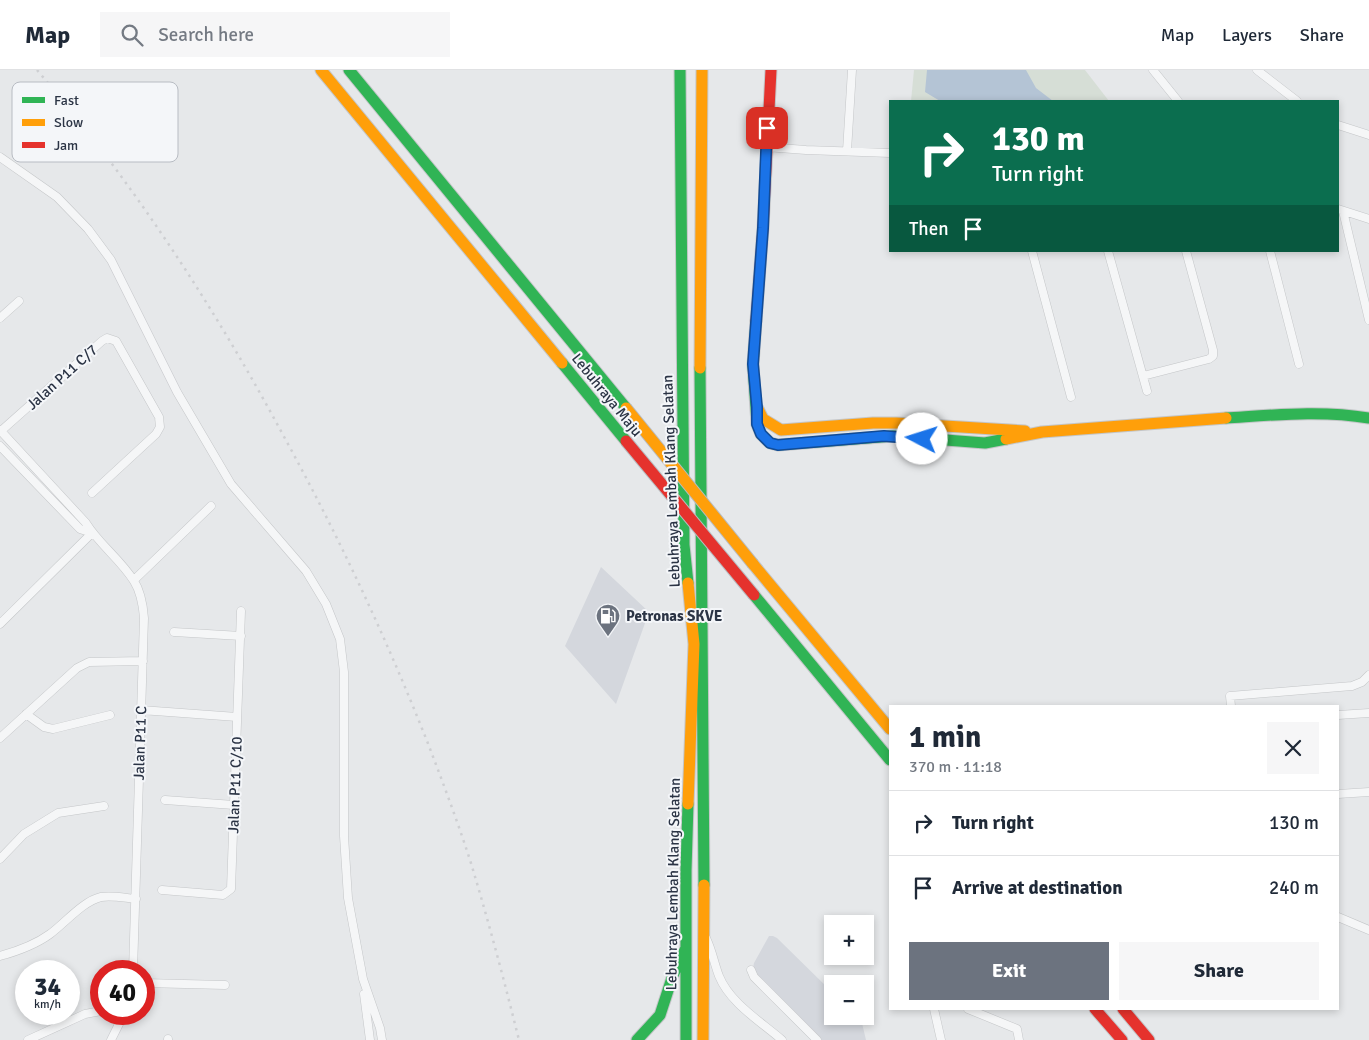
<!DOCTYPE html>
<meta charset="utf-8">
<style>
body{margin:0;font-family:Signika,sans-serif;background:#f6f6f7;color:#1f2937;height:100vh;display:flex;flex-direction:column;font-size:19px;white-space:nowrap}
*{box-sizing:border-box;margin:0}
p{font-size:16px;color:#747a83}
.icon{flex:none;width:28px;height:28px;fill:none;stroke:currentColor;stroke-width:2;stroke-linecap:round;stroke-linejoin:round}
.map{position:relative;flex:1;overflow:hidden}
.sheet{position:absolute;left:889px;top:635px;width:450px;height:305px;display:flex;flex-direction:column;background:#fff;border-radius:0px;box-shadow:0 2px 8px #0003}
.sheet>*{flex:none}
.hud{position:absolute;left:889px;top:30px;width:450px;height:152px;border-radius:0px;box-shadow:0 2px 8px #0003;background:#0b6e4f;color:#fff;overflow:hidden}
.buttons{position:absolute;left:824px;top:845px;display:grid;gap:10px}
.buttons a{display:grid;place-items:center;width:50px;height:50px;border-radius:0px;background:#fff;box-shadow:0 2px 8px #0003;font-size:25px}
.speed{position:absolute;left:15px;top:890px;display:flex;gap:10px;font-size:25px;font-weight:700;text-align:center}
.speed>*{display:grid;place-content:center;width:65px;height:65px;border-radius:50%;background:#fff;box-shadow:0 2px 8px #0003;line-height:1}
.speed small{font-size:12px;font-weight:400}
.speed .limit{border:8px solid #d22;background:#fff;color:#111}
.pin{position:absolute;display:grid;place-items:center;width:42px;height:42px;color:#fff;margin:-21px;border-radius:10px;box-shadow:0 2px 8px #0006}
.me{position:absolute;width:55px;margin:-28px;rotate:275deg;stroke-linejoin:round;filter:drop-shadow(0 0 4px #0008)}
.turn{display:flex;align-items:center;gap:18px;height:105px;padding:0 20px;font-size:22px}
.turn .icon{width:65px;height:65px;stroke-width:2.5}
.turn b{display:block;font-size:35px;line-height:42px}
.then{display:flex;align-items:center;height:48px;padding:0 20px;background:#0003;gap:10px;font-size:19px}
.round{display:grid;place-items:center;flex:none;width:52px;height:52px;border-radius:0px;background:#f6f6f7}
.headline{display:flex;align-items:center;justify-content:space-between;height:85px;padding:0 20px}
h1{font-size:30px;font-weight:700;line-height:38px}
.button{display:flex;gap:10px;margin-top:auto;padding:10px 20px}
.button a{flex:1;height:58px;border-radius:0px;background:#6c737f;color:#fff;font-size:20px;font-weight:700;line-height:58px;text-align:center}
.button a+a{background:#f6f6f7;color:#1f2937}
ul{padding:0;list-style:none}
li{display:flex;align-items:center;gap:15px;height:65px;padding:0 20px;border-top:1px solid #e0e1e3}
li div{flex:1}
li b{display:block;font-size:19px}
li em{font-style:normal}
header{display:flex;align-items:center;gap:30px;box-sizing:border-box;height:70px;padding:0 25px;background:#fff;border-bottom:1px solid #e0e1e3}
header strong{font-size:24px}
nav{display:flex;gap:28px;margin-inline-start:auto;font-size:18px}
.search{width:350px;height:45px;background:#f6f6f7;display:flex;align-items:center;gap:12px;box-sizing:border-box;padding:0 18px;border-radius:0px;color:#747a83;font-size:19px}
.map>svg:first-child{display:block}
.built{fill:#d4d7dd}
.green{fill:#d6ded6}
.water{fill:#b4c4d5}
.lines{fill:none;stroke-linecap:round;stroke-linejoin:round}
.street-casing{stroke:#c4c6c8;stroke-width:9}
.fast-casing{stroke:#c4c6c8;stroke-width:13}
.slow-casing{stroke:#c4c6c8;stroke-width:13}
.jam-casing{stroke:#c4c6c8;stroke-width:13}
.street{stroke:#f5f6f7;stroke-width:8}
.fast{stroke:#30b455;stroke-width:11}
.slow{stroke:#ff9f0a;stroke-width:11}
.jam{stroke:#e5322d;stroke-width:11}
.rail{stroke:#cecfd2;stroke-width:2.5;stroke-dasharray:2.5 5;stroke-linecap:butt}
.slow-bridge-casing{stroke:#b8bbbf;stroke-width:13;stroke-linecap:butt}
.jam-bridge-casing{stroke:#b8bbbf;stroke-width:13;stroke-linecap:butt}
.slow-bridge{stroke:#ff9f0a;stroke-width:11}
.jam-bridge{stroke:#e5322d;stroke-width:11}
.route-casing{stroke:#114b97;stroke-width:12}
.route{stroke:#1a73e8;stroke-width:9}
.labels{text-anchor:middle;stroke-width:4;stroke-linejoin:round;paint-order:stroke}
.street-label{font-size:15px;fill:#2b3445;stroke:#f4f6f9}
.poi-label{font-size:15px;font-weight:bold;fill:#2b3445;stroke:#f4f6f9;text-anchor:start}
.key{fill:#f4f6f9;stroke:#b8bcc3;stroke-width:1}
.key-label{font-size:14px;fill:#2b3445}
</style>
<header>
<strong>Map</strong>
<div class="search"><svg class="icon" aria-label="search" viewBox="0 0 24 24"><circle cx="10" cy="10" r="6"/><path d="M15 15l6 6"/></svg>Search here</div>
<nav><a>Map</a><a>Layers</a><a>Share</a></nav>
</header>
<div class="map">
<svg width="1369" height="970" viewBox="0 0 1369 970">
<rect width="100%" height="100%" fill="#e6e8ea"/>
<path class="built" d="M 601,497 L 649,542 L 616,634 L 565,576 Z
M 769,866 L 773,866 L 777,868 L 832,922 L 832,946 L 856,946 L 862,953 L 866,970 L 820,970 L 757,906 L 753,898 L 754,893 Z"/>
<path class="green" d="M 914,0 L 1085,0 L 1109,31 L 911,31 Z"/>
<path class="water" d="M 927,0 L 1026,0 L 1036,18 L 1053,31 L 940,31 L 925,22 Z"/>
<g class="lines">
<defs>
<path id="street" d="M 1153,0 L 1178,31
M 1257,0 L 1297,31
M 1338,55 L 1369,65
M 766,77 L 806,80 L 890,83
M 847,81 L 852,0
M 0,87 L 57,127 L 88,159 L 111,190 L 177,322 L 231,414 L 306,501 L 326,534 L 340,569 L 344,602 L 344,766 L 348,828 L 363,909 L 380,958 L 382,970
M 1338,139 L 1369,149
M 1343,141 L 1369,250
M 1032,181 L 1071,327
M 1108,181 L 1147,321
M 1270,181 L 1299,294
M 0,248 L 19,231
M 1143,306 L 1209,289 L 1213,286 L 1213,280 L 1186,181
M 0,360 L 86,453 C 99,474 120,489 134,511 C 141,522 143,535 144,548 L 133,901
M 1,361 L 102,271 L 107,268 L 116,271 L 159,347 L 160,357 L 156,364 L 92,423
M 0,376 L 80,459 L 92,463
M 134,510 L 211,436
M 0,554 L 92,463
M 174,562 L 241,566
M 1231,636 L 1230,626 L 1352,616 L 1362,612 L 1369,605
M 141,640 L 237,647
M 26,644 L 44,657 L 53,659 L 110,645
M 1338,645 L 1369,643
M 0,668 L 77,598 L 89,592 L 143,591
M 1338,724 L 1369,722
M 165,730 L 234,735
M 0,789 L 24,764 L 58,743 L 104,736
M 162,820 L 223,825 L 231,819 L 241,541
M 1338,847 L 1369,860
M 706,868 C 712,880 714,893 719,906 C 730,933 760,951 782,970
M 0,886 C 18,881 35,875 50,864 C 64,854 83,831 101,827 C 112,825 125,828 136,829
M 751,900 L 754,907 L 817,970
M 144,913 L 225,915
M 364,924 L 370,970
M 934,939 L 941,970
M 968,939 L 1017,959 L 1019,970
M 168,969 L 168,970
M 28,970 L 85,944 L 101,941
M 111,970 L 124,944"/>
<path id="fast" d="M 349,0 L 626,338
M 680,0 L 684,475 L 688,513
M 756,251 L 753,295 L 757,354 L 761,364 L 770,373 L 778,375 L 893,366 L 985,373 L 1006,369
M 562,293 L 626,371
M 700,298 L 704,815
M 1226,348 C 1274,345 1322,340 1369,348
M 754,525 L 890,690
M 637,970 L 660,945 L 673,905 L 685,880
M 686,970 L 686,800 L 688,734"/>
<path id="slow" d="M 321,0 L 562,293
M 700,298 L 702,0
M 758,339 L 763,349 L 781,360 L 873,353 L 896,353 L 1025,361
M 1006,369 L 1042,362 L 1226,348
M 753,494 L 890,659
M 688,513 L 694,574 L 688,734
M 703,970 L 704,815"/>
<path id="jam" d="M 756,251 L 763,158 L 771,0
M 1095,939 L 1122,970
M 1123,939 L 1149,970"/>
</defs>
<use href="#street" class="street-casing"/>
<use href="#fast" class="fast-casing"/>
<use href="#slow" class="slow-casing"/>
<use href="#jam" class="jam-casing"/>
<use href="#street" class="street"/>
<use href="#fast" class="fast"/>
<use href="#slow" class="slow"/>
<use href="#jam" class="jam"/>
<path class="rail" d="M 37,0 C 132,111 213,235 282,363 C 337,463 385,565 427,671 C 442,710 457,750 470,790 C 488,849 504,910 519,970"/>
<defs>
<path id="slow-bridge" d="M 626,338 L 753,494"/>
<path id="jam-bridge" d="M 626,371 L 754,525"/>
</defs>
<use href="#slow-bridge" class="slow-bridge-casing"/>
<use href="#jam-bridge" class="jam-bridge-casing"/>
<use href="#slow-bridge" class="slow-bridge"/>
<use href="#jam-bridge" class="jam-bridge"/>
</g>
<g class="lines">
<defs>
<path id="route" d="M 767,58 L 763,158 L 753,294 L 757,337 L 757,354 L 761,364 L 770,373 L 778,375 L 884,366 L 922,369"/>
</defs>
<use href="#route" class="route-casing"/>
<use href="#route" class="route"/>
</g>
<defs>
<symbol id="fuel-pin" viewBox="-11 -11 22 30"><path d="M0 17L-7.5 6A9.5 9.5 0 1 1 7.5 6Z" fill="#6c737f" stroke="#f4f6f9"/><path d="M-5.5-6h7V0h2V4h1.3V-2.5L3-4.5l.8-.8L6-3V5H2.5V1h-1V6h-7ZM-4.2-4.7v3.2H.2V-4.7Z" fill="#fff"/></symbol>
</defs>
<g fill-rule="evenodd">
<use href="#fuel-pin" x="594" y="532" width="28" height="38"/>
</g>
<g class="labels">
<g class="street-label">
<text transform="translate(62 307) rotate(-42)" y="5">Jalan P11 C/7</text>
<text transform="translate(607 325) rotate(51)" y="5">Lebuhraya Maju</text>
<text transform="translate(671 411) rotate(-92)" y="5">Lebuhraya Lembah Klang Selatan</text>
<text transform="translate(140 673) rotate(-88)" y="5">Jalan P11 C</text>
<text transform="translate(235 715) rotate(-88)" y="5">Jalan P11 C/10</text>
<text transform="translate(673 814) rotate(-89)" y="5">Lebuhraya Lembah Klang Selatan</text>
</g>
<g class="poi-label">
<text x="626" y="551">Petronas SKVE</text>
</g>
</g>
<rect x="12" y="12" width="166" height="80" rx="8" class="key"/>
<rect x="22" y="27" width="23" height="6" fill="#30b455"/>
<rect x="22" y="49" width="23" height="7" fill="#ff9f0a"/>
<rect x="22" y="72" width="23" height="6" fill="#e5322d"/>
<g class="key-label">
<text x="54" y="35">Fast</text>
<text x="54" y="57">Slow</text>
<text x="54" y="80">Jam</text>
</g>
</svg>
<div class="buttons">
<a>+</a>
<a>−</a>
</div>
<div class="speed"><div>34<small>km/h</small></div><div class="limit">40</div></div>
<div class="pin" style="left:767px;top:58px;background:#d93025"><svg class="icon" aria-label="arrive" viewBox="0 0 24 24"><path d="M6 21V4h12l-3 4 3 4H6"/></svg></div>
<svg class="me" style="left:922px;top:369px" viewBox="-20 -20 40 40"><circle r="19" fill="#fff"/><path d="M0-13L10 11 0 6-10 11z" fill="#1a73e8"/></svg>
<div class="hud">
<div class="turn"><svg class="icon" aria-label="right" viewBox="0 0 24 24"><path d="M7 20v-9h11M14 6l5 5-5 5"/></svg><div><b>130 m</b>Turn right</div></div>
<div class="then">Then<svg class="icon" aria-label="arrive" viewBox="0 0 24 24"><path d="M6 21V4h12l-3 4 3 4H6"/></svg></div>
</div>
<section class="sheet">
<div class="headline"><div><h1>1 min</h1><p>370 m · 11:18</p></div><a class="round"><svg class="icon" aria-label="close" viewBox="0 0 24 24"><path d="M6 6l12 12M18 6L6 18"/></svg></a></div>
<ul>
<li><svg class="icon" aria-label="right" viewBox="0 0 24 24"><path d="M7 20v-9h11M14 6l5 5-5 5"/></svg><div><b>Turn right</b></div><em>130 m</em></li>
<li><svg class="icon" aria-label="arrive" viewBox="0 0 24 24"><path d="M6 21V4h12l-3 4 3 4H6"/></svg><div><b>Arrive at destination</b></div><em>240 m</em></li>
</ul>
<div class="button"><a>Exit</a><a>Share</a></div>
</section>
</div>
